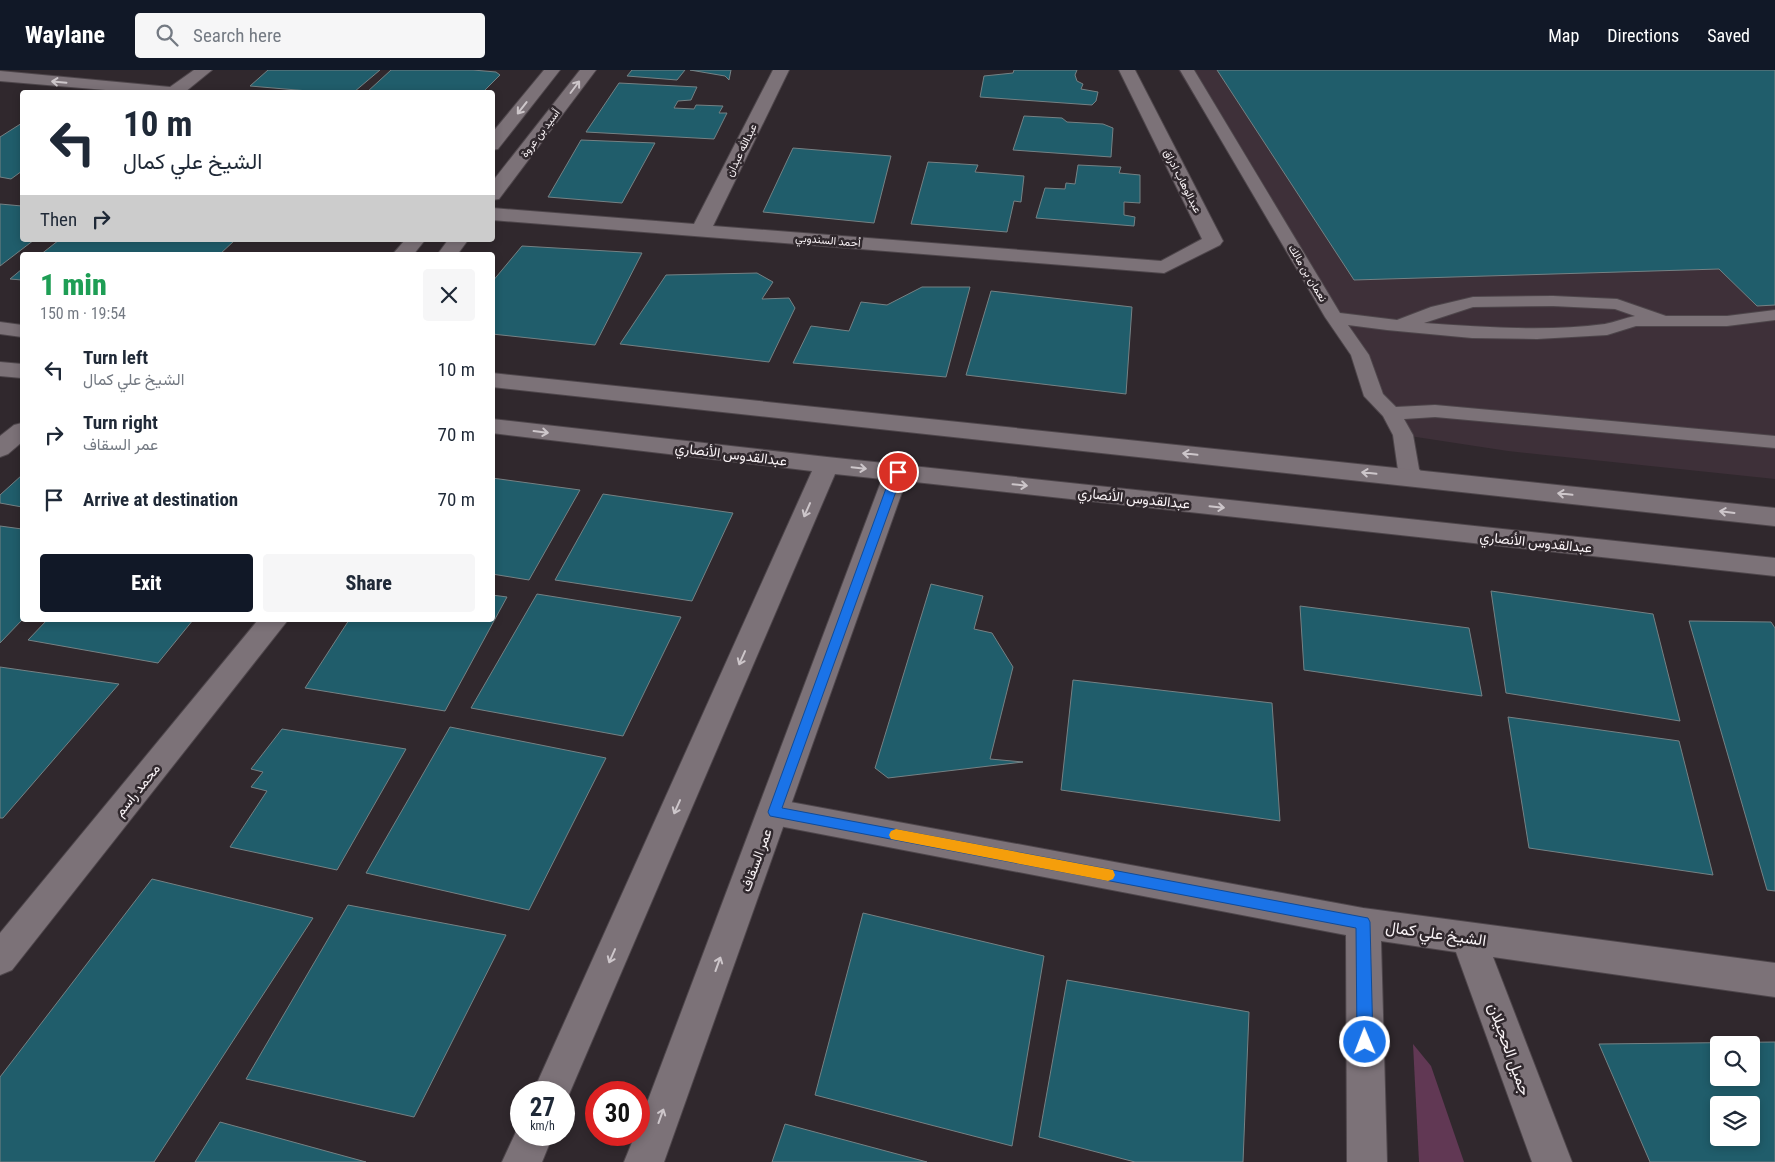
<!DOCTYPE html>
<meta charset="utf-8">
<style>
body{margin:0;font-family:"Roboto Condensed",Vazirmatn,sans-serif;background:#f6f6f7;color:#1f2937;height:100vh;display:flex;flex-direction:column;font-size:19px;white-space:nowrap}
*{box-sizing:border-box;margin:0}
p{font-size:16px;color:#747a83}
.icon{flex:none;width:28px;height:28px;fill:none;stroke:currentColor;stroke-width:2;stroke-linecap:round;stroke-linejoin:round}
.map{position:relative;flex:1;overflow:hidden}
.panel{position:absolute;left:20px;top:182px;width:475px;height:370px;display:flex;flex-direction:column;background:#fff;border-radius:5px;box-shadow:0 2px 8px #0003}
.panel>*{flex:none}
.hud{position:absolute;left:20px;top:20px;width:475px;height:152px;border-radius:5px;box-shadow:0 2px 8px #0003;background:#fff;color:#1f2937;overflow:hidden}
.fabs{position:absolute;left:1710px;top:966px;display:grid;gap:10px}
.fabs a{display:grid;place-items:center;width:50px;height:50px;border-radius:5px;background:#fff;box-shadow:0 2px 8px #0003;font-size:25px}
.speed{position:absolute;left:510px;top:1011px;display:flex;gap:10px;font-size:25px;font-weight:700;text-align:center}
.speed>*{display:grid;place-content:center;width:65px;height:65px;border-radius:50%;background:#fff;box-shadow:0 2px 8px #0003;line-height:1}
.speed small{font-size:12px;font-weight:400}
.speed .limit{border:8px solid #d22;background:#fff;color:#111}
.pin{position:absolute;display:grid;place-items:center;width:42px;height:42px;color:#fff;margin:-21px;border:2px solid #fff;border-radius:50%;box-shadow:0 1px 5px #0007}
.me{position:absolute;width:55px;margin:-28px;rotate:359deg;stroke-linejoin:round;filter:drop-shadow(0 0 4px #0008)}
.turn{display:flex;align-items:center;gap:18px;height:105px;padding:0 20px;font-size:22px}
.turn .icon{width:65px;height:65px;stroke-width:2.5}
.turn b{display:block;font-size:35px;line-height:42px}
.then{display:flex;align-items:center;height:48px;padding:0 20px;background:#0003;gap:10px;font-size:19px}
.round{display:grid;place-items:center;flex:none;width:52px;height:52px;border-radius:5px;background:#f6f6f7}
.overview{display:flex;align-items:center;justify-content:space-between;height:85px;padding:0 20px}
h1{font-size:30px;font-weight:800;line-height:38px;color:#1e9e55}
.primary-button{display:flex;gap:10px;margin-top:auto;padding:10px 20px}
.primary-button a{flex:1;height:58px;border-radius:5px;background:#111827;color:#fff;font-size:20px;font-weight:800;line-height:58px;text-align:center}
.primary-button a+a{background:#f6f6f7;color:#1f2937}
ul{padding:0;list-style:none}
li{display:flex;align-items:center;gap:15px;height:65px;padding:0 20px}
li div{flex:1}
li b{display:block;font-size:19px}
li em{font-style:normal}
header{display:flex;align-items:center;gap:30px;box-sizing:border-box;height:70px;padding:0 25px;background:#111827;color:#fff}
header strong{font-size:24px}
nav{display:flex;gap:28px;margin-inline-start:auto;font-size:18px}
.search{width:350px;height:45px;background:#f6f6f7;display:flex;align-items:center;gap:12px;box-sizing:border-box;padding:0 18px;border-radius:5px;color:#747a83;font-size:19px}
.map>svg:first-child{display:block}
.built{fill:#3e3039}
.green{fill:#613854}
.building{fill:#205d6b;stroke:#758184;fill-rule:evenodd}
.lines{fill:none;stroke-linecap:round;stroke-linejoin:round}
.lane-casing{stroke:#4e464b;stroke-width:2}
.street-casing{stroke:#4e464b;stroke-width:2}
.secondary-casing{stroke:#4e464b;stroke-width:2}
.lane{fill:#7c7278;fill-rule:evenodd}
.street{fill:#7c7278;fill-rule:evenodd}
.secondary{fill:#7c7278;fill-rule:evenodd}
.oneway{stroke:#cdc6ca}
.route{fill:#1a73e8;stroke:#114b97}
.slow{fill:#f59e0b}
.labels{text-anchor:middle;stroke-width:5;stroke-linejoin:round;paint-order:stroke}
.far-street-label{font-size:11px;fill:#f9f3f6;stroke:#30282d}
.street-label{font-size:14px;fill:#f9f3f6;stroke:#30282d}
.near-street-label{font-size:16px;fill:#f9f3f6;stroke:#30282d}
</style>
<header>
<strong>Waylane</strong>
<div class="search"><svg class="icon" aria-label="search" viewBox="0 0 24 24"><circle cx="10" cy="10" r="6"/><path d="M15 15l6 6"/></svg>Search here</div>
<nav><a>Map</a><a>Directions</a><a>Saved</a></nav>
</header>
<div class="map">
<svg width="1775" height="1092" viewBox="0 0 1775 1092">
<rect width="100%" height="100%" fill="#30282d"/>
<path class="built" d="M 1178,0 L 1775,0 L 1775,409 L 1508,381 L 1403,365 Z"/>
<path class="green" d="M 1413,974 L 1431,996 L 1464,1092 L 1419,1092 Z"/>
<path class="building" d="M 268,0 L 380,0 L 354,22 L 320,22 L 250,16 Z
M 391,0 L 473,0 L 496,2 L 500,5 L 483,22 L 367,22 Z
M 632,0 L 685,0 L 677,10 L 627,6 Z
M 690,0 L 731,0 L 729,10 L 725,6 Z
M 1014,0 L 1077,0 L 1075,5 L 1077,11 L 1083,14 L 1081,19 L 1098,22 L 1096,31 L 1092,35 L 980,27 L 984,6 L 1013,3 Z
M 1217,0 L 1775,0 L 1775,235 L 1757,236 L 1719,199 L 1354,210 Z
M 619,13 L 697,17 L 691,30 L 678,31 L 674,38 L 694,39 L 696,35 L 723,36 L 719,43 L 727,43 L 714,69 L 586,62 Z
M 1024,46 L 1062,48 L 1067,52 L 1103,54 L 1113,58 L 1111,87 L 1013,80 Z
M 22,53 L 22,101 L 11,109 L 0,107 L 0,67 Z
M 581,70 L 655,73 L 622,133 L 548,127 Z
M 793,78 L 891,86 L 874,153 L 763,142 Z
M 928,92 L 978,95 L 975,102 L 1024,106 L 1021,132 L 1014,131 L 1007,162 L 911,154 Z
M 1078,95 L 1121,97 L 1119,103 L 1140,105 L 1140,133 L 1124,132 L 1124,145 L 1135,147 L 1134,156 L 1036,148 L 1045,118 L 1065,119 L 1066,113 L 1075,114 Z
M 0,134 L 22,136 L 22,170 L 34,170 L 0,196 Z
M 59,170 L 235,170 L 219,185 L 40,185 Z
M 522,176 L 642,183 L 595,275 L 492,264 L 492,212 Z
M 22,199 L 22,210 L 10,209 Z
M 757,203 L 773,212 L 762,229 L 789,228 L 795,238 L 769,292 L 620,274 L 666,205 Z
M 922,217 L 970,217 L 946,307 L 793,293 L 811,256 L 849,261 L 861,232 L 887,235 Z
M 991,221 L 1132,237 L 1126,324 L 966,305 Z
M 22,405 L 22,437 L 0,433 L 0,425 Z
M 492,408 L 580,420 L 529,510 L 492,504 Z
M 603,424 L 733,443 L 692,531 L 555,510 Z
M 0,456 L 22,459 L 22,550 L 0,573 Z
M 931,514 L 983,526 L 974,559 L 992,563 L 1013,597 L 990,689 L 1023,692 L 888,708 L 875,698 Z
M 1491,521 L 1653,544 L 1680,651 L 1506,623 Z
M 537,524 L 681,547 L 623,666 L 471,638 Z
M 492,525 L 507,527 L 445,641 L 305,618 L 349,550 L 492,550 Z
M 1300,536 L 1469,558 L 1482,626 L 1304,600 Z
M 47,550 L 193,550 L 158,593 L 28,570 Z
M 1689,551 L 1771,552 L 1775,558 L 1775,821 L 1767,820 Z
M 0,597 L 119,614 L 3,748 L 0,748 Z
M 1073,610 L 1272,633 L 1280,751 L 1061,720 Z
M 1508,647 L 1679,671 L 1713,805 L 1529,778 Z
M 450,657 L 606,688 L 529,840 L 366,803 Z
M 282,659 L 406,679 L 337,800 L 230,777 L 267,721 L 251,717 L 263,702 L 251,699 Z
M 152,809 L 313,848 L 154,1092 L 0,1092 L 0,1007 Z
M 348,835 L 506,865 L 414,1047 L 246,1009 Z
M 863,843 L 1044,886 L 1012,1076 L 815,1025 Z
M 1067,910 L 1249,942 L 1243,1092 L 1135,1092 L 1039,1067 Z
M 1775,972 L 1775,1092 L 1650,1092 L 1599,974 ZM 1719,975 L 1751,975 L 1751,1008 L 1719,1008 ZM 1719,1035 L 1751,1035 L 1751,1068 L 1719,1068 Z
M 220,1052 L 366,1092 L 195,1092 Z
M 785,1054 L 927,1092 L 772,1092 Z"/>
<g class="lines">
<defs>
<path id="lane" d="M 1180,0 L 1194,0 L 1340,243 L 1397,250 L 1431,237 L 1473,227 L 1553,226 L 1617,229 L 1666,246 L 1727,246 L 1775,240 L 1775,250 L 1727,256 L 1636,256 L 1607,265 L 1537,269 L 1472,268 L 1387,260 L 1348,255 L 1369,285 L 1383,324 L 1396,337 L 1435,335 L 1775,366 L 1775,378 L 1435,347 L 1404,349 L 1413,365 L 1419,399 L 1426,408 L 1422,413 L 1415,415 L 1408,413 L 1398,400 L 1393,365 L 1383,346 L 1364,326 L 1351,285 L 1325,247 ZM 1553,236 L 1615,239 L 1635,246 C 1625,248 1615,252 1605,254 C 1546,262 1483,257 1424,253 L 1473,237 Z"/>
<path id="street" d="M 194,0 L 212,0 L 185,22 L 129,22 L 0,11 L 0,1 L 170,17 Z
M 544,0 L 560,0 L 498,79 L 492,80 L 492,63 Z
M 580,0 L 596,0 L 499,129 L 492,130 L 492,112 Z
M 773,0 L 789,0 L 713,156 L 1161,191 L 1202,169 L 1119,0 L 1135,0 L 1223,171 L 1220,175 L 1164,203 L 492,150 L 492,138 L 694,154 Z
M 405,170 L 425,170 L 413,185 L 392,185 Z
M 448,170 L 468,170 L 457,185 L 437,185 Z
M 22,353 L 22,372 L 8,384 L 0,387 L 0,366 L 14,355 Z
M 258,550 L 288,550 L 12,900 L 0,905 L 0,863 Z
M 774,729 L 1363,838 L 1775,893 L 1775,927 L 1493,887 L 1572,1092 L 1532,1092 L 1456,882 L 1381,871 L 1387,1092 L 1347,1092 L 1346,865 L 774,755 L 763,751 L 758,742 L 763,733 Z"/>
<path id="secondary" d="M 0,252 L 22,255 L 22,267 L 0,264 Z
M 0,292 L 22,294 L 22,308 L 0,306 Z
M 492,303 L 1775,438 L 1775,456 L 492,317 Z
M 492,349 L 827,387 L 1775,488 L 1775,506 L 906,411 L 664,1092 L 624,1092 L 635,1065 L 639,1065 L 639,1054 L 882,409 L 835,404 L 564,1036 L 564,1022 L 533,1022 L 812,401 L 492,363 Z
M 521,1051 L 521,1065 L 553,1065 L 542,1092 L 502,1092 Z"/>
</defs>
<use href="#lane" class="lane-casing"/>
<use href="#street" class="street-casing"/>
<use href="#secondary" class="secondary-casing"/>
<use href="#lane" class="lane"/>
<use href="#street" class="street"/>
<use href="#secondary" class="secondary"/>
</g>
<defs><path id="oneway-shaft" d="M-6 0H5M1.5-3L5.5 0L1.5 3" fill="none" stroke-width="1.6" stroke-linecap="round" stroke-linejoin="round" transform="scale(1.25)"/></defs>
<g class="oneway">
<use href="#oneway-shaft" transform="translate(59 12) rotate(-175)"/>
<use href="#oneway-shaft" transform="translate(575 17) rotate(-53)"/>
<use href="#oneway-shaft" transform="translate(522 38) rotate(128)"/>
<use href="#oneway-shaft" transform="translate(541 362) rotate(7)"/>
<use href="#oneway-shaft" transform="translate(1190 384) rotate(-174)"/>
<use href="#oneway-shaft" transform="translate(859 398) rotate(6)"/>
<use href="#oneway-shaft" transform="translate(1369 403) rotate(-174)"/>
<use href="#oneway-shaft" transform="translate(1020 415) rotate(6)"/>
<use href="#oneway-shaft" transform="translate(1565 424) rotate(-174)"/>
<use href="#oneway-shaft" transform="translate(1217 437) rotate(6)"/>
<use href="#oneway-shaft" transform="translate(807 440) rotate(114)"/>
<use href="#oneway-shaft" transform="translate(1727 442) rotate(-173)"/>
<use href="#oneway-shaft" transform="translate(742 588) rotate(114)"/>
<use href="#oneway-shaft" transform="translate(677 737) rotate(114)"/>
<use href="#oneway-shaft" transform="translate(612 886) rotate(114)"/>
<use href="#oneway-shaft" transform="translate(718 894) rotate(-70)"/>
<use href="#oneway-shaft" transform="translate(661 1046) rotate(-70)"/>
</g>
<path class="route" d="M 898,399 L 903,402 L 782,738 L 1368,848 L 1370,852 L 1373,972 L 1370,977 L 1365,980 L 1360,977 L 1357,972 L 1356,858 L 770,746 L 768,742 L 892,402 Z"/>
<path class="slow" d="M 896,759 L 1108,799 L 1113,800 L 1115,805 L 1113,809 L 1108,811 L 896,770 L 891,769 L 889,765 L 891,761 Z"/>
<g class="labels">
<g class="far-street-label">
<text transform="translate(540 63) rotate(-53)" y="4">أسيد بن عروة</text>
<text transform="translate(741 80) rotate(-64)" y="4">عبدالله عبدان</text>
<text transform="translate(1183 111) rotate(63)" y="4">عبدالوهاب ادراق</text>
<text transform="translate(828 170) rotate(5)" y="4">أحمد السندوبي</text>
<text transform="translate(1308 203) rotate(59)" y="4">نعمان بن مالك</text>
</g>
<g class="street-label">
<text transform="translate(731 384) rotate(7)" y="5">عبدالقدوس الأنصاري</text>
<text transform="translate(1134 428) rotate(6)" y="5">عبدالقدوس الأنصاري</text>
<text transform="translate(1536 472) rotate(6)" y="5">عبدالقدوس الأنصاري</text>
<text transform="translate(137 720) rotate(-51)" y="5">محمد راسم</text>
<text transform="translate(756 790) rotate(-70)" y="5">عمر السقاف</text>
</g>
<g class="near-street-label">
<text transform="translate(1436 863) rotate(8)" y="6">الشيخ علي كمال</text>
<text transform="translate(1510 979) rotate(70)" y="6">جميل الحجيلان</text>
</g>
</g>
</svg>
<div class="fabs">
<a><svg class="icon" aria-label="search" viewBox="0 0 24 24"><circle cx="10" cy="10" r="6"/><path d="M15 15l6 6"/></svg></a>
<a><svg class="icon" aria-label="layers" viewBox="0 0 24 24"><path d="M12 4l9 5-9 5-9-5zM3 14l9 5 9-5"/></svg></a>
</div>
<div class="speed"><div>27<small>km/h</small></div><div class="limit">30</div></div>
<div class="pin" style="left:898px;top:402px;background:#d93025"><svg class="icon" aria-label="arrive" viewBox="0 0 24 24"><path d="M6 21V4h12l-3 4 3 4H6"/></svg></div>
<svg class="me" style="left:1365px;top:972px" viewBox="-20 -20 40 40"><circle r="17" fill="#1a73e8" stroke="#fff" stroke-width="3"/><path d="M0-11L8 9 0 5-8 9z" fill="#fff"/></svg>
<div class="hud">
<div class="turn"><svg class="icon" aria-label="left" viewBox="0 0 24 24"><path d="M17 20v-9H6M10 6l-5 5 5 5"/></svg><div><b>10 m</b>الشيخ علي كمال</div></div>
<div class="then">Then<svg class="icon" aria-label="right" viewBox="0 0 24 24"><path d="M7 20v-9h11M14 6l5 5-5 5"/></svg></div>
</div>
<section class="panel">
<div class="overview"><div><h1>1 min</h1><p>150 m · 19:54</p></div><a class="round"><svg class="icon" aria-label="close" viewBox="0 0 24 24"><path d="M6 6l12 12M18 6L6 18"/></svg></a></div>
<ul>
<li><svg class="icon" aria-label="left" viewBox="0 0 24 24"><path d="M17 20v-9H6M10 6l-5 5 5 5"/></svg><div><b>Turn left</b><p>الشيخ علي كمال</p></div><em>10 m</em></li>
<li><svg class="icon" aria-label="right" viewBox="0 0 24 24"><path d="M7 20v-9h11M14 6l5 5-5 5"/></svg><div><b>Turn right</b><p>عمر السقاف</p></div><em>70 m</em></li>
<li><svg class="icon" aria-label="arrive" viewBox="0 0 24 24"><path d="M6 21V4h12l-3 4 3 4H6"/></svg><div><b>Arrive at destination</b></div><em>70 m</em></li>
</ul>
<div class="primary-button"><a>Exit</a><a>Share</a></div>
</section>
</div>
